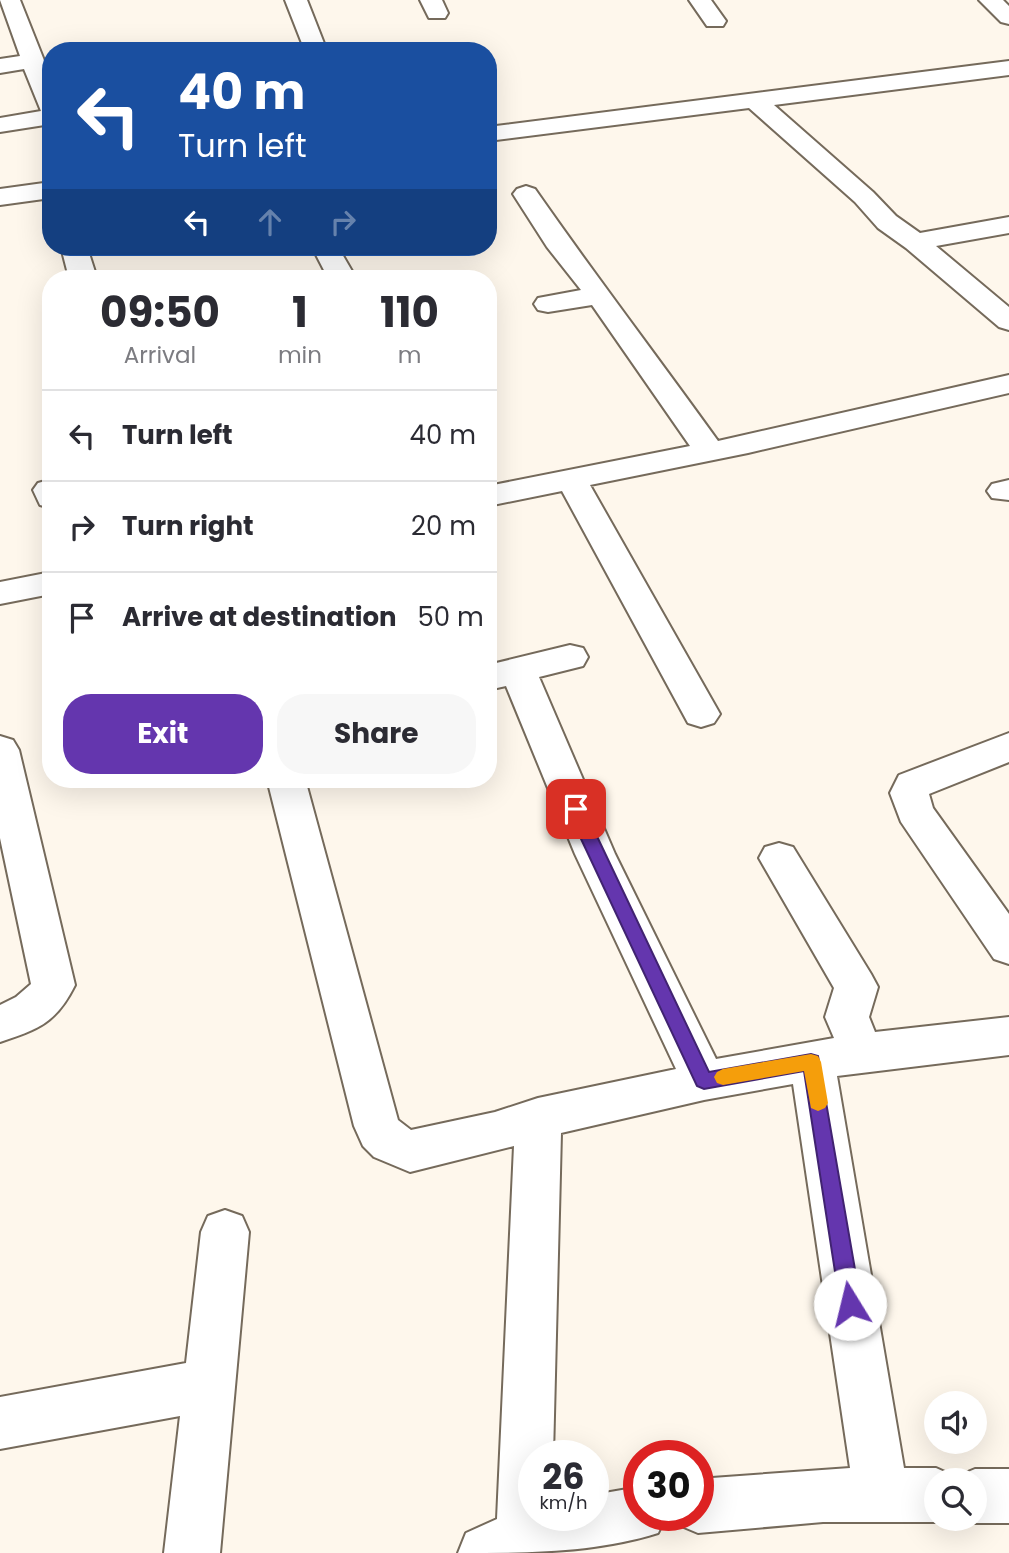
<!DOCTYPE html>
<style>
body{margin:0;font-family:Poppins,sans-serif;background:#f7f7f7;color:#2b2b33;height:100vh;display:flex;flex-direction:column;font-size:26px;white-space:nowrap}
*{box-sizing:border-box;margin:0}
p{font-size:23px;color:#7c7c81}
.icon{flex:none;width:38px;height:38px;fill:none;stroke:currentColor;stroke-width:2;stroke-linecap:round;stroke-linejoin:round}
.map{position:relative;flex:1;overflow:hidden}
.side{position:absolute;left:42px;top:270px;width:455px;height:518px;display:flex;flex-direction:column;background:#fff;border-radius:28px;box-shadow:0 7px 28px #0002}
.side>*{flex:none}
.hud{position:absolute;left:42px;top:42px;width:455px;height:214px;border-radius:28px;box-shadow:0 7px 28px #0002;background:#1a4fa0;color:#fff;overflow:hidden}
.tools{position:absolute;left:924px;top:1391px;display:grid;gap:14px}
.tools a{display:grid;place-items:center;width:63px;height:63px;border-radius:50%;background:#fff;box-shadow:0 7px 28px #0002;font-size:35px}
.speed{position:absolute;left:518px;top:1440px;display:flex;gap:14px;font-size:35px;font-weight:700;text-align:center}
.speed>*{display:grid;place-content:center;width:91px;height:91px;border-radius:50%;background:#fff;box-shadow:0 7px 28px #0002;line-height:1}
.speed small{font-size:18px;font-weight:400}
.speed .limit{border:10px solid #d22;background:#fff;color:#111}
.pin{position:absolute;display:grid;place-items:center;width:60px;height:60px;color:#fff;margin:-30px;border-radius:14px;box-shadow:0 4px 10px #0006}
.me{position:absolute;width:77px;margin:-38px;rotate:351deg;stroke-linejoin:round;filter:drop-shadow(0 0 5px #0008)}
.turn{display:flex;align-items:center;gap:24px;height:147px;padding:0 21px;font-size:32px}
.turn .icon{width:91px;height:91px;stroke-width:2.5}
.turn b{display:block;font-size:49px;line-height:60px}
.lanes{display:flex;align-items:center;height:66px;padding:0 21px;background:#0003;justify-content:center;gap:35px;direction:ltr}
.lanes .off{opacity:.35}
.eta{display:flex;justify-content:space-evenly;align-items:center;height:119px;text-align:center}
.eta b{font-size:42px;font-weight:700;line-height:49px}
.primary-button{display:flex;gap:14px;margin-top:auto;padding:14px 21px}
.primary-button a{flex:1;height:80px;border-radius:28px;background:#6436ae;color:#fff;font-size:28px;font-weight:700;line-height:80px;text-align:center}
.primary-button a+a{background:#f7f7f7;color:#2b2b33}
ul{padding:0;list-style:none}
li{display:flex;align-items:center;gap:21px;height:91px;padding:0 21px;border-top:2px solid #e1e1e2}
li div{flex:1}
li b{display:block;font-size:26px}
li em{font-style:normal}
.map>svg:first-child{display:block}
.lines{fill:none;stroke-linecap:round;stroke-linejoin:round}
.minor-casing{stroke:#756a5b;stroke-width:4}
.minor{fill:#fff;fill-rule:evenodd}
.route{fill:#6436ae;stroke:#412371;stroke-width:2}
.slow{fill:#f59e0b}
</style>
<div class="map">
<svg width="1009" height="1553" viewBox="0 0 1009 1553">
<rect width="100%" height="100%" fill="#fef7ec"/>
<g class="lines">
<defs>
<path id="minor" d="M 0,0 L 20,0 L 51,78 L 51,124 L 0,132 L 0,118 L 41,111 L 24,69 L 0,73 L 0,59 L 20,56 Z
M 285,0 L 307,0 L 327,51 L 305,51 Z
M 420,0 L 442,0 L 448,13 L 445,18 L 429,18 Z
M 689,0 L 711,0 L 726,21 L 723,26 L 707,26 Z
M 979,0 L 1003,0 L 1009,6 L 1009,24 L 1001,22 Z
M 1009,61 L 1009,75 L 774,105 L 873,192 L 896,216 L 920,233 L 1009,217 L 1009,233 L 936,246 L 1009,307 L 1009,330 L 999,327 L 906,248 L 878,228 L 855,202 L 749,108 L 488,141 L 488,127 Z
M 51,182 L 51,198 L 0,205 L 0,189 Z
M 526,186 L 535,189 C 594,274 657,356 718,441 L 1009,375 L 1009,393 L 748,453 L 590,485 L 720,714 L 714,723 L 701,727 L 688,723 L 562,491 L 488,506 L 488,486 L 690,446 L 592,305 L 548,312 L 538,310 L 534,304 L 538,298 L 581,290 L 547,247 L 513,194 L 517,189 Z
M 61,247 L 87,247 L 97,278 L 69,278 Z
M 312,247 L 338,247 L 356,278 L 328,278 Z
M 49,480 L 51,481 L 51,508 L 40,505 L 33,490 L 38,483 Z
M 1009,480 L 1009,500 L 992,498 L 987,491 L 992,484 Z
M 51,572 L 51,594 L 0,604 L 0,582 Z
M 570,645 L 583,648 L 588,657 L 583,666 L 539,677 L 615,854 L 716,1059 L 834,1038 L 825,1017 L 834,988 L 759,858 L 765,847 L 779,843 L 793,847 L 871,974 L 878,987 L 869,1017 L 875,1032 L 1009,1017 L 1009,1055 L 837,1076 L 904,1468 L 936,1468 L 956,1477 L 975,1469 L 1009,1469 L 1009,1523 L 975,1523 L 965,1519 L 975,1519 L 975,1480 L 936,1480 L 936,1519 L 944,1519 L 936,1522 L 823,1522 L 698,1533 L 679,1525 L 675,1516 L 698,1516 L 698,1479 L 850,1468 L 793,1084 L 704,1100 L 561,1133 L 553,1456 L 534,1456 L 534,1516 L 593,1516 L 593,1495 L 639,1487 L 639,1516 L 666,1516 L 658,1533 C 595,1553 525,1553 458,1553 L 466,1533 L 497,1519 L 514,1146 L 410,1172 L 374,1157 L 363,1146 L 354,1126 L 267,779 L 305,779 L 398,1120 L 411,1130 L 495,1112 L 538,1098 L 676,1069 L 575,854 L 506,686 L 488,690 L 488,665 Z
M 1009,733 L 1009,762 L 929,794 L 933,808 L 1009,914 L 1009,964 L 994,959 L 901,822 L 890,793 L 899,775 Z
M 0,736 L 13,740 L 19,750 L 75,985 C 56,1023 39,1029 0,1042 L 0,1005 L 16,997 L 31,984 L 0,838 Z
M 225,1210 L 242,1216 L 249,1232 L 220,1553 L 164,1553 L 180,1416 L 0,1449 L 0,1397 L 186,1363 L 201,1232 L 208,1216 Z"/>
</defs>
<use href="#minor" class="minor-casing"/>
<use href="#minor" class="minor"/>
</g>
<path class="route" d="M 576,803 L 584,809 L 709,1072 L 811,1054 L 818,1056 L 861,1304 L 858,1311 L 850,1314 L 843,1311 L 840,1304 L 804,1071 L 704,1089 L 697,1086 L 567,809 Z"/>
<path class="slow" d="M 811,1054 L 818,1056 L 821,1062 L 828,1103 L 825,1108 L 818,1111 L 811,1108 L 804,1071 L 723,1085 L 717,1083 L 714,1077 L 717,1072 L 723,1069 Z"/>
</svg>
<div class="tools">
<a><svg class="icon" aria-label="sound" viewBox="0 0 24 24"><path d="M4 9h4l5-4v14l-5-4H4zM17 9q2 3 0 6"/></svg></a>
<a><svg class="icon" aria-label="search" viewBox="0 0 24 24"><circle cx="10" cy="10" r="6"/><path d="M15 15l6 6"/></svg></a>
</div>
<div class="speed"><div>26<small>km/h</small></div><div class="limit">30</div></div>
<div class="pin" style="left:576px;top:809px;background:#d93025"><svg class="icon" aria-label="arrive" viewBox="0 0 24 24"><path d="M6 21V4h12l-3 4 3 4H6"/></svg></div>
<svg class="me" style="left:850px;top:1304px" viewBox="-20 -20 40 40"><circle r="19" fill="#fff"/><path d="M0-13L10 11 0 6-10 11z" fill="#6436ae"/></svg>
<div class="hud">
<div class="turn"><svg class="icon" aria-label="left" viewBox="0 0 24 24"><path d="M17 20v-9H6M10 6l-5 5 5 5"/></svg><div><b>40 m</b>Turn left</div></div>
<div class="lanes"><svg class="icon" aria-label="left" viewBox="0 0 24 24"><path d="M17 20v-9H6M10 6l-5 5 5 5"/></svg><svg class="icon off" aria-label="ahead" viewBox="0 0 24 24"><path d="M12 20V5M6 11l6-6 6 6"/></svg><svg class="icon off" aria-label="right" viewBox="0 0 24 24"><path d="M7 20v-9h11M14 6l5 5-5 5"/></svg></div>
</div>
<section class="side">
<div class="eta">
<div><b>09:50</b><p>Arrival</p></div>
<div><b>1</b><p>min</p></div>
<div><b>110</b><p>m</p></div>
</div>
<ul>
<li><svg class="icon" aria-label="left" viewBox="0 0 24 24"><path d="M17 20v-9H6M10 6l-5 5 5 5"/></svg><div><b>Turn left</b></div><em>40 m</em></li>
<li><svg class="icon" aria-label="right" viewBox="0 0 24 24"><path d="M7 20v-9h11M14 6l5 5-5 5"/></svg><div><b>Turn right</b></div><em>20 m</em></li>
<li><svg class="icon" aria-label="arrive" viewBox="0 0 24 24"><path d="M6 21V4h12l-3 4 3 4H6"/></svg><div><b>Arrive at destination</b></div><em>50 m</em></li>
</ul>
<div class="primary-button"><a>Exit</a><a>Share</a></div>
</section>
</div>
